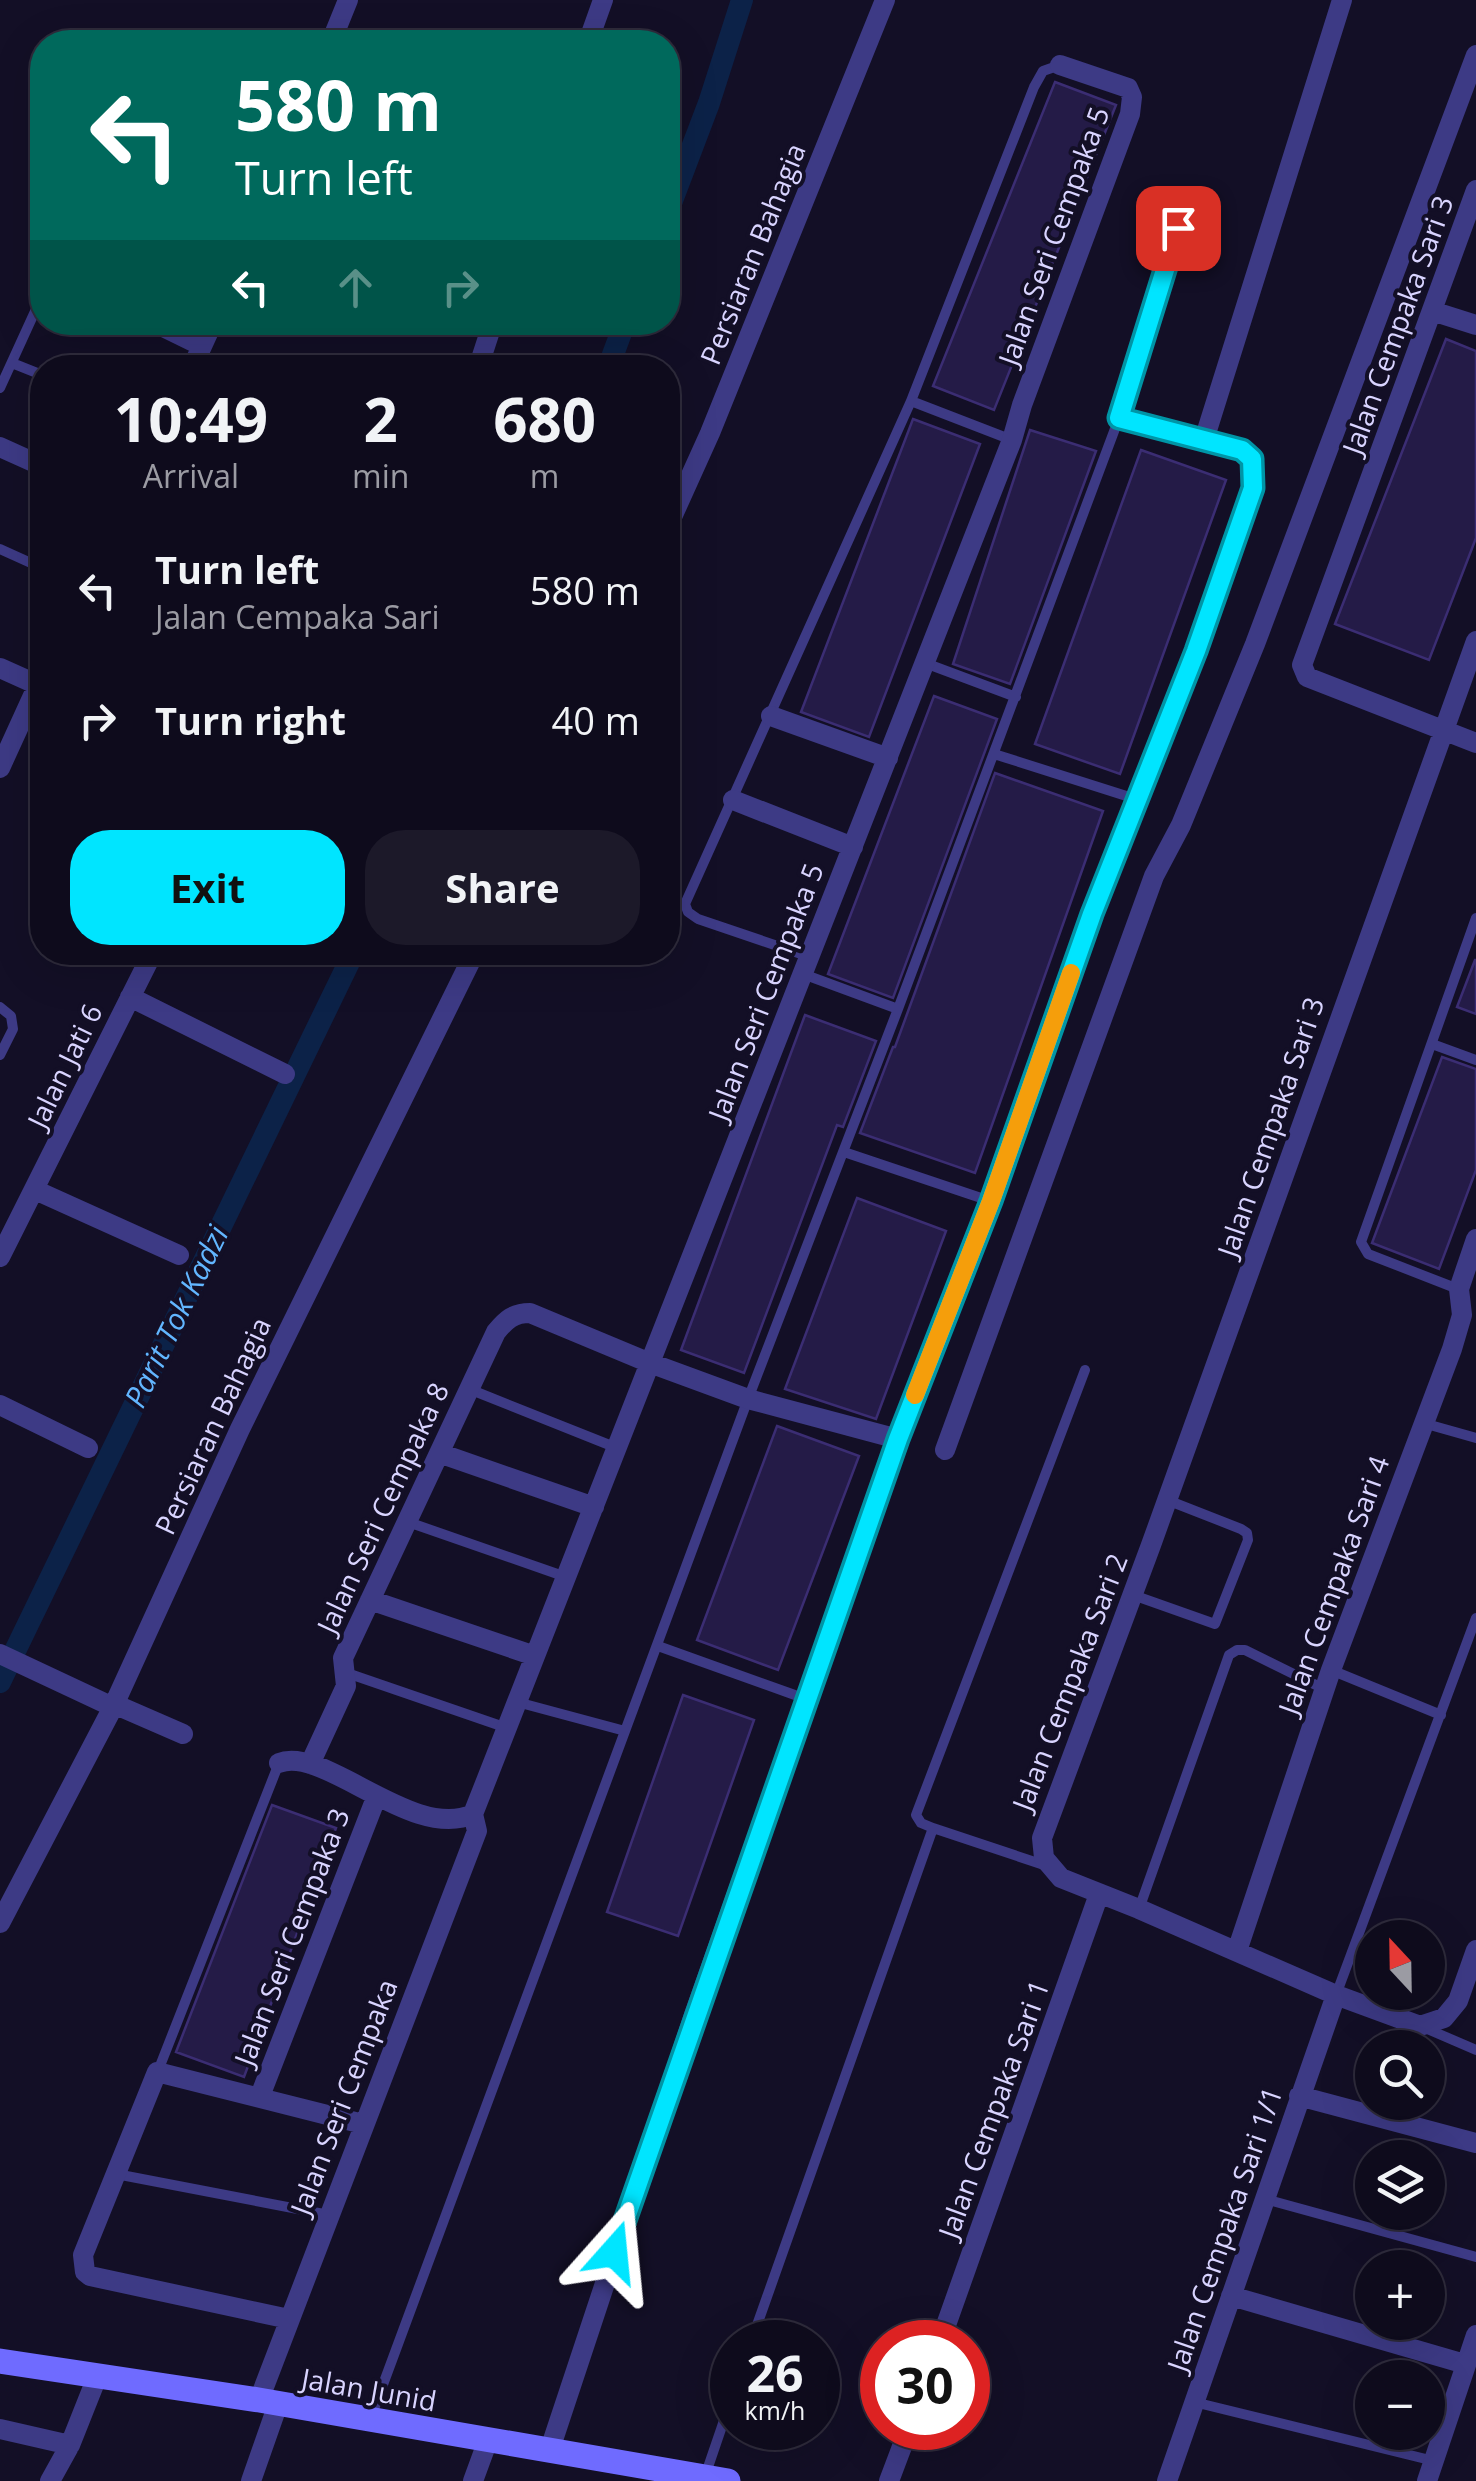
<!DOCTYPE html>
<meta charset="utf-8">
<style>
body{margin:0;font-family:"Open Sans",sans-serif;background:#1c1929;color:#f1f3f6;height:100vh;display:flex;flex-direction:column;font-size:38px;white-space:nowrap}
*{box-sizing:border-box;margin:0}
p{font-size:32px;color:#9b9ba3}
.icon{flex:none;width:55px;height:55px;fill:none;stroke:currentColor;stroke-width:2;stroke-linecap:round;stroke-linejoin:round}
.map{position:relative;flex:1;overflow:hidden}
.sheet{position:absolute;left:30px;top:355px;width:650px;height:610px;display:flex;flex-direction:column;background:#0e0b1c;border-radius:40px;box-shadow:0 10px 40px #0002,0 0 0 2px #2e2b3b}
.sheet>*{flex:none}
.banner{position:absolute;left:30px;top:30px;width:650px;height:305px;border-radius:40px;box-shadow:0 10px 40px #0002,0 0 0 2px #2e2b3b;background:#00695c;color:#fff;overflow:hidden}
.needle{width:65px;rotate:338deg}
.tools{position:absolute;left:1355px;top:1920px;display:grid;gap:20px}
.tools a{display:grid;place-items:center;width:90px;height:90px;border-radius:50%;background:#0e0b1c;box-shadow:0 10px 40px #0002,0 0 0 2px #2e2b3b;font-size:50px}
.speed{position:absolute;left:710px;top:2320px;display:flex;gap:20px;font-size:50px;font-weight:700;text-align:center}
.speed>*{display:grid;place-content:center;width:130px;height:130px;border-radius:50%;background:#0e0b1c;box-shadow:0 10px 40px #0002,0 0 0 2px #2e2b3b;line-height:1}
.speed small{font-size:25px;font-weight:400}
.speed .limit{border:15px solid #d22;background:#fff;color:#111}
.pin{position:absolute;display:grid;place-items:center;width:85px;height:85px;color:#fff;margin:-42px;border-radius:20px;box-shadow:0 5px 15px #0006}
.me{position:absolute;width:110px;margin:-55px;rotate:18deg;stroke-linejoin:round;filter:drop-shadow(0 0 8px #0008)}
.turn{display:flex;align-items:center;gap:35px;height:210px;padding:0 40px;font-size:45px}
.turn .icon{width:130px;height:130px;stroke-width:2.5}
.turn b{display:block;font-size:70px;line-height:85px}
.lanes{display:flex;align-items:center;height:95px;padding:0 40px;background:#0003;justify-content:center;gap:50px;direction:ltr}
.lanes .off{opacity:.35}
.eta{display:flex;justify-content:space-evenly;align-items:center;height:170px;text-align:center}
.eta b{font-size:60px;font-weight:700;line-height:70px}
.cta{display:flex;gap:20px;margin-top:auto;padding:20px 40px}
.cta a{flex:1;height:115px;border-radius:40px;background:#00e5ff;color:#111;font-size:40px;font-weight:700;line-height:115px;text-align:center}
.cta a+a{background:#1c1929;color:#f1f3f6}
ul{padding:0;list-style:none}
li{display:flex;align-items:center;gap:30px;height:130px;padding:0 40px}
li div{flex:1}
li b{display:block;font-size:38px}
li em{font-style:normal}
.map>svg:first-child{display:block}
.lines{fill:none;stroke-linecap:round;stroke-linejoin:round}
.canal{stroke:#0c2248;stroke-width:22}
.building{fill:#241b47;stroke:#3b2d73;stroke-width:2.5}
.lane{stroke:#3d3a85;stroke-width:10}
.street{stroke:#3d3a85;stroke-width:20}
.secondary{stroke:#6f6bff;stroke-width:25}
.route-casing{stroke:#0095a6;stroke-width:25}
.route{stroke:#00e5ff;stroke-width:18}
.slow{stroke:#f59e0b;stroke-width:18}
.labels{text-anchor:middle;stroke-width:8;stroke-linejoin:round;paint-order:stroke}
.street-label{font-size:28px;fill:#d9d4ff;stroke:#130f26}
.water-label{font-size:30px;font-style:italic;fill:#62b6ff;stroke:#130f26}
</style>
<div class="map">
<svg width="1476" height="2481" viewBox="0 0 1476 2481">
<rect width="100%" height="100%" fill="#130f26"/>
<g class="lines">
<path class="canal" d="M 668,211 L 709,103 L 742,0
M 608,368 L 625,322
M 0,1682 L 354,952"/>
</g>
<path class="building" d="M 1055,82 L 1116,105 L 994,410 L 933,386 Z
M 1446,339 L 1476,351 L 1476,538 L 1429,660 L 1335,624 Z
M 913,419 L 980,444 L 869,737 L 801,712 Z
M 1030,430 L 1096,451 L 1010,684 L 953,664 Z
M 1141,450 L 1226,480 L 1120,774 L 1035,744 Z
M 934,696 L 997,719 L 893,998 L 828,974 Z
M 995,773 L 1103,811 L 975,1173 L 860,1133 L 893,1047 L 895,1047 Z
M 1475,960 L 1476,960 L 1476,1014 L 1457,1007 Z
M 805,1015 L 876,1041 L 843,1127 L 837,1125 L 744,1373 L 681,1350 Z
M 1442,1057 L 1476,1069 L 1476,1170 L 1439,1269 L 1372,1243 Z
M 857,1198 L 946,1231 L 876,1419 L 785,1389 Z
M 777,1426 L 859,1456 L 778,1670 L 697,1640 Z
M 683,1695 L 754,1720 L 678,1936 L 607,1912 Z
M 272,1805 L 336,1828 L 244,2077 L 176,2052 Z"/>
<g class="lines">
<path class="lane" d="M 12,363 L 42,375
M 0,388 L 42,296
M 911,401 L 1012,440
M 0,549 L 42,568
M 925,663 L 1016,697
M 994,754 L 1139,800
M 810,957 L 698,919 L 688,912 L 685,904 L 911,401 L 1034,87 L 1043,71 L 1060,65
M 803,974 L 898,1009
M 0,1007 L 11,1016 L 13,1029 L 0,1055
M 1432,1044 L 1476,1060
M 844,1152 L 990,1201
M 1458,1289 L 1368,1254 L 1361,1242 L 1476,918
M 469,1389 L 617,1448
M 1423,1423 L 1476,1438
M 408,1522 L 566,1577
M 1133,1595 L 1215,1624 L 1248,1540 L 1247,1533 L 1241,1529 L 1167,1500
M 658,1646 L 806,1699
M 1331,1670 L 1441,1715
M 344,1672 L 507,1728
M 517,1702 L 625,1731
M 1047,1866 L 933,1828 L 921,1823 L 916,1815 L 1085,1370
M 1139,1909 L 1229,1655 L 1237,1650 L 1245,1650 L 1324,1689
M 1336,1995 L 1476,1618
M 1425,2028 L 1476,2050
M 158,2071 L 279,1763
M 116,2174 L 329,2215
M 1265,2199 L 1476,2257
M 751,2342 L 933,1828
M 1194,2402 L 1434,2461
M 371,2417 L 748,1399 L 898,1009 L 1119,418 L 1178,228
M 705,2476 L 732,2397"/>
<path class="street" d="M 331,42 L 348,0
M 588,42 L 603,0
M 1476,190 L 1302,665 L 1307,677 L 1476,743
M 1432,311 L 1476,325
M 153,322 L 202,346
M 192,368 L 213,322
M 478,368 L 493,322
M 1204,440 L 1342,0
M 0,447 L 42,466
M 668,526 L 710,433 L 885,0
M 1476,641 L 1151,1545 L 1042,1838 L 1044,1858 L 1061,1878 L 1139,1909 L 1336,1995 L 1420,2026 L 1444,2018 L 1458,2001 L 1476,1950
M 0,668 L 38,685
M 771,716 L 888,758
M 0,768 L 42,676
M 733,800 L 853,847
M 130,997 L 285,1074
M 35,1190 L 179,1255
M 0,1257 L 153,952
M 0,1405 L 88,1448
M 945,1450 L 1154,876 L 1181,825 L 1255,644 L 1476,55
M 439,1453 L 594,1507
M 370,1600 L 535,1656
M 0,1654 L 113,1707
M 114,1704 L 183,1734
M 279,1763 C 324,1745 413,1842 473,1814 L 1012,440 L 1022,405 L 1130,114 L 1132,97 L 1128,88 L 1060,65
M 310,1764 L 346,1686 L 343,1658 L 496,1332 C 506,1320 513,1313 530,1313 L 650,1363 L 748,1399 L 898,1439
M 0,1923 L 113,1707 L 240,1429 L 475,952
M 1237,1951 L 1331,1670 L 1452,1349 L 1462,1315 L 1459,1289 L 1476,1239
M 260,2096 L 376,1798
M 1299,2096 L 1476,2143
M 1231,2296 L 1465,2364
M 289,2319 L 90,2276 L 85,2272 L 83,2255 L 157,2072 L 363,2124
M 940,2342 L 1099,1894
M 259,2400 L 477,1831 L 473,1814
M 0,2429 L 70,2445
M 549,2452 L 694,2015 L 898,1439 L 991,1201 L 1092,914 L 1197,651 L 1253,488 L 1252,459 L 1242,450 L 1119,418
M 50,2481 L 70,2445 L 97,2377
M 251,2481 L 278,2404
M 473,2481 L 488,2440
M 889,2481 L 909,2428
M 1167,2481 L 1336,1995
M 1427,2481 L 1476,2335"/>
<path class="secondary" d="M 0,2361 L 259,2400 L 728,2481"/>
</g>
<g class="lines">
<defs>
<path id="route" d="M 614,2252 L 898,1439 L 991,1201 L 1092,914 L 1196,651 L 1253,488 L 1252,459 L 1242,450 L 1119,418 L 1178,228"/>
</defs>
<use href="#route" class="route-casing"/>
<use href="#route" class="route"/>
<path class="slow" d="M 915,1395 L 991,1201 L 1071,973"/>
</g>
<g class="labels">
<g class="street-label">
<text transform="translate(1054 236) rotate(-70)" y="10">Jalan Seri Cempaka 5</text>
<text transform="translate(753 254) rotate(-68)" y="10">Persiaran Bahagia</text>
<text transform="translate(1398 325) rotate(-70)" y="10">Jalan Cempaka Sari 3</text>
<text transform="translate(766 992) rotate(-69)" y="10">Jalan Seri Cempaka 5</text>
<text transform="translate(65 1066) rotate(-64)" y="10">Jalan Jati 6</text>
<text transform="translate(1271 1127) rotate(-71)" y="10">Jalan Cempaka Sari 3</text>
<text transform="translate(213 1426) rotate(-65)" y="10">Persiaran Bahagia</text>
<text transform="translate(383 1508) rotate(-65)" y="10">Jalan Seri Cempaka 8</text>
<text transform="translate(1334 1585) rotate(-70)" y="10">Jalan Cempaka Sari 4</text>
<text transform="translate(1070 1682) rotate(-69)" y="10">Jalan Cempaka Sari 2</text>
<text transform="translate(292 1937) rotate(-69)" y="10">Jalan Seri Cempaka 3</text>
<text transform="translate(344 2097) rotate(-69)" y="10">Jalan Seri Cempaka</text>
<text transform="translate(994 2109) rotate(-70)" y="10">Jalan Cempaka Sari 1</text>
<text transform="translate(1225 2229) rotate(-71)" y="10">Jalan Cempaka Sari 1/1</text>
<text transform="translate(369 2390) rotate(10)" y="10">Jalan Junid</text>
</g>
<g class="water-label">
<text transform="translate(177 1317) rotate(-64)" y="10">Parit Tok Kadzi</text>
</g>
</g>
</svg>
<div class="tools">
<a><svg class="needle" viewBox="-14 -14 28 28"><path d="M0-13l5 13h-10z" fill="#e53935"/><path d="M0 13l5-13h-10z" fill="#9b9ba3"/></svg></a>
<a><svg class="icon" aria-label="search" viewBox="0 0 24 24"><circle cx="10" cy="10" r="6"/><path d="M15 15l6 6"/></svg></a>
<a><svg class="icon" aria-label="layers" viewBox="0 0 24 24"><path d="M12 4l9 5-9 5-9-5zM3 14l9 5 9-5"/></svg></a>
<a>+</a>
<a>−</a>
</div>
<div class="speed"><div>26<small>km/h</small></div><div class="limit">30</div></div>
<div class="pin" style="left:1178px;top:228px;background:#d93025"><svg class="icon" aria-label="arrive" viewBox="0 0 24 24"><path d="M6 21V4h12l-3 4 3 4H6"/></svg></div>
<svg class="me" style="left:614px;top:2252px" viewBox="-20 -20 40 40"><path d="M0-17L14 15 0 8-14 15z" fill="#00e5ff" stroke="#fff" stroke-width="4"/></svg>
<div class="banner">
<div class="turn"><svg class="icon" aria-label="left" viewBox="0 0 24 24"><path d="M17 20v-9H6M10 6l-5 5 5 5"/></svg><div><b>580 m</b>Turn left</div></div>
<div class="lanes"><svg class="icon" aria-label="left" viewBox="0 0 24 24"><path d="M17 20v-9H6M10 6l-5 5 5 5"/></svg><svg class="icon off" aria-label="ahead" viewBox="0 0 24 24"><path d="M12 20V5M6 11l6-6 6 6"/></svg><svg class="icon off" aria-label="right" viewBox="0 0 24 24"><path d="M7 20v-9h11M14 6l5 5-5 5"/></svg></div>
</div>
<section class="sheet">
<div class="eta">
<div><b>10:49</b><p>Arrival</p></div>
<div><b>2</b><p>min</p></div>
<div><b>680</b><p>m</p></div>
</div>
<ul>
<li><svg class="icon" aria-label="left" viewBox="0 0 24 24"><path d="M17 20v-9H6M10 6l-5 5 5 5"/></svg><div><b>Turn left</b><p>Jalan Cempaka Sari</p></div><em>580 m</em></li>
<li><svg class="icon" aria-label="right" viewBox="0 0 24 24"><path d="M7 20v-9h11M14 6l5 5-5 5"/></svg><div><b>Turn right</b></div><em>40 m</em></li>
</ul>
<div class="cta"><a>Exit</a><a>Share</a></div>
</section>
</div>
